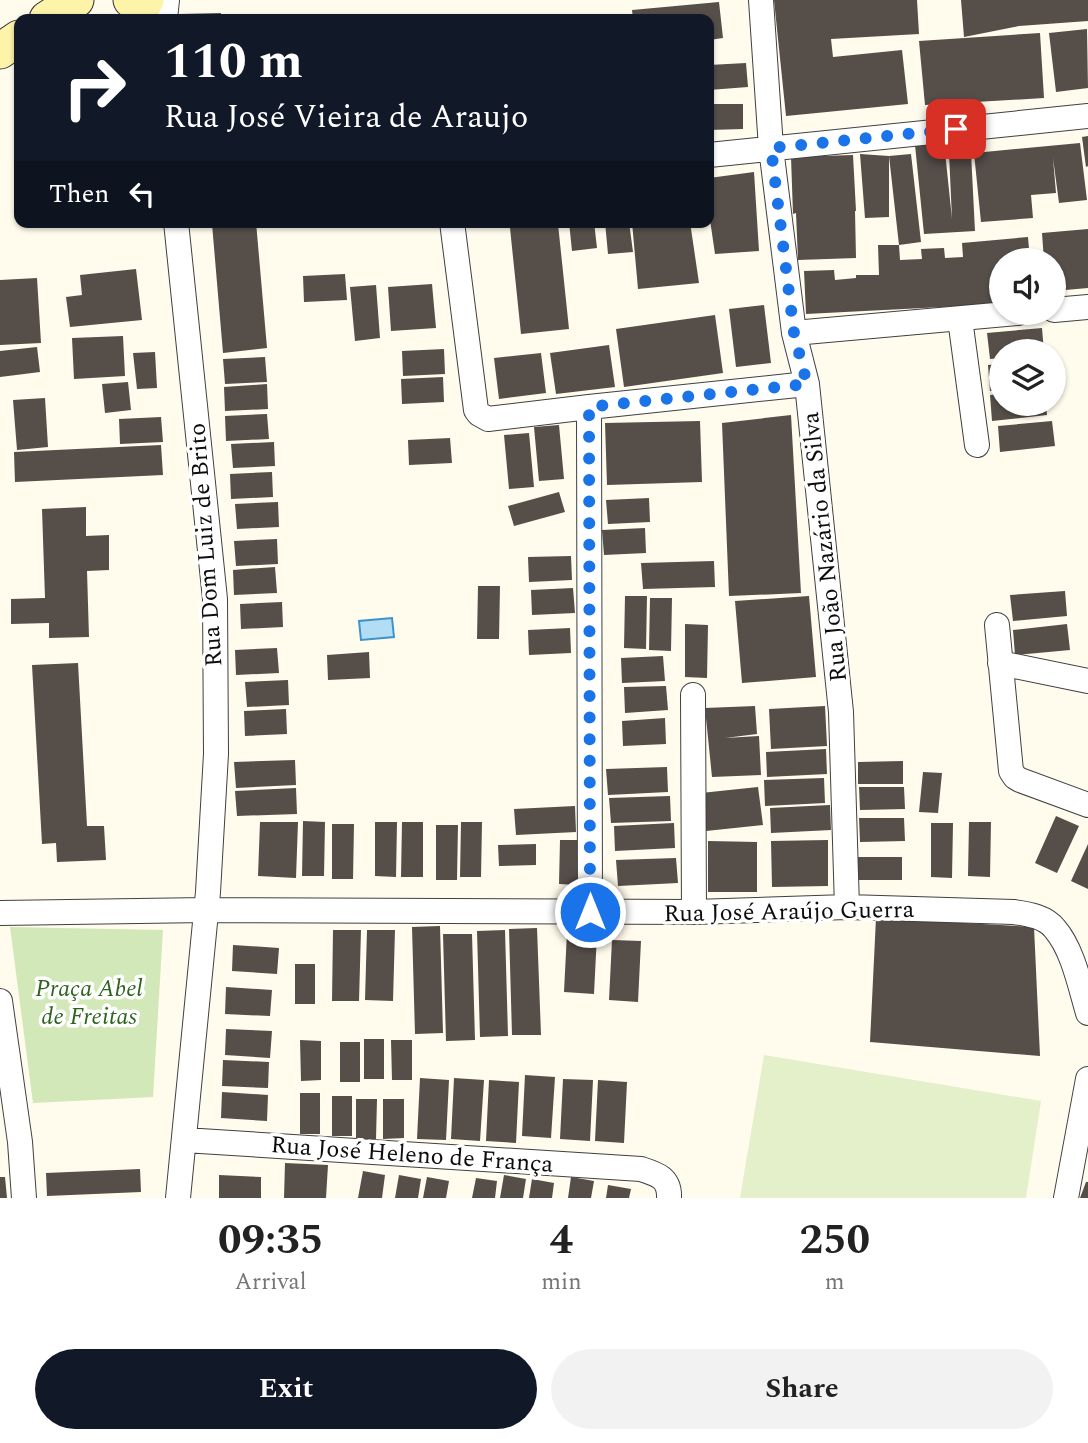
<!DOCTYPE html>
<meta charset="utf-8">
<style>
body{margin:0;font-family:Spectral,serif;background:#f2f2f2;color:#222;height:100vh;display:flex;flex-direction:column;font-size:26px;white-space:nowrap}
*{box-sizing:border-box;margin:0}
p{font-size:23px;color:#767676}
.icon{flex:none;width:38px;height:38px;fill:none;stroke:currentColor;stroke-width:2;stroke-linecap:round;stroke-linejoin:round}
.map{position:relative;height:1198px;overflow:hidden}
.drawer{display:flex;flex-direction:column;background:#fff;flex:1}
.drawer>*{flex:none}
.top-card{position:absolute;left:14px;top:14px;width:700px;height:214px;border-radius:14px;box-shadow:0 2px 5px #0004;background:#111827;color:#fff;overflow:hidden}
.buttons{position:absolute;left:989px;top:248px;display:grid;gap:14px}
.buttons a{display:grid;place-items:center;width:77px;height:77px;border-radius:50%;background:#fff;box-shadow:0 2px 5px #0004;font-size:35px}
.pin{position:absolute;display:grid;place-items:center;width:60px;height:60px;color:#fff;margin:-30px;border-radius:14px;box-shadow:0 4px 10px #0006}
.me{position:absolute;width:77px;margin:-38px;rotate:0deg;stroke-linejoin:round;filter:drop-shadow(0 0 5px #0008)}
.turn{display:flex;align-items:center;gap:24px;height:147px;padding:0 35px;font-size:32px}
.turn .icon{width:91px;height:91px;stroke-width:2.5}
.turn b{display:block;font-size:49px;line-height:60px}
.then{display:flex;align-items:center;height:66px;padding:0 35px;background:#0003;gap:14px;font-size:26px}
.eta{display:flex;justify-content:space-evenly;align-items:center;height:119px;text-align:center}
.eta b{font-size:42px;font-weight:700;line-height:49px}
.primary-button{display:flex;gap:14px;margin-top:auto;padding:14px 35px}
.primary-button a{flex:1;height:80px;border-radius:42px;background:#111827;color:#fff;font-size:28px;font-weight:700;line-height:80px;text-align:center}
.primary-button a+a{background:#f2f2f2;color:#222}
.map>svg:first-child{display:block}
.green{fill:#d2e8b8}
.pitch{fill:#e3f0c9}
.water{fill:#b3ddf5;stroke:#3b94cb;stroke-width:2}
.building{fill:#554e49}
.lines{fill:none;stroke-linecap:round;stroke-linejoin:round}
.minor-casing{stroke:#404040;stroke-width:26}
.secondary-casing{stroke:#2f2f2f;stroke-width:37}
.minor{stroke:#fff;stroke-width:24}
.secondary{stroke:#fdf3a9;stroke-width:35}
.route{stroke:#1a73e8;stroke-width:12;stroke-dasharray:0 21.6}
.labels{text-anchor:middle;stroke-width:7;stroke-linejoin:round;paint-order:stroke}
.street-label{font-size:24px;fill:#0d0d0d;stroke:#fff}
.park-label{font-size:24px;font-style:italic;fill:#2e631e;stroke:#fff}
</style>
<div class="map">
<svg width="1088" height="1198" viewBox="0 0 1088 1198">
<rect width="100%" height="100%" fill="#fffbed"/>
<path class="green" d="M 10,927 L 163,930 L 153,1097 L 33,1103 Z"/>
<path class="pitch" d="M 764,1055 L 1041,1101 L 1026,1198 L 740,1198 Z"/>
<path class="water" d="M 392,618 L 394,637 L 361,640 L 359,621 Z"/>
<path class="building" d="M 774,0 L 917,0 L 919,34 L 831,39 L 833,57 L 902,50 L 908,104 L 786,116 Z
M 961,0 L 1088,0 L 1088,21 L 1019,26 L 964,37 Z
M 719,2 L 723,38 L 709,40 L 709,19 L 633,19 L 632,10 Z
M 221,13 L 221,19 L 180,19 L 180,14 Z
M 1087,29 L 1088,88 L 1056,92 L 1049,33 Z
M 1040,33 L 1044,98 L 925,105 L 919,41 Z
M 746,63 L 748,87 L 709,90 L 709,65 Z
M 709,104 L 743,104 L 743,129 L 709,130 Z
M 1088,136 L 1088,166 L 1086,167 L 1082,137 Z
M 944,142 L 952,219 L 949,153 L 971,153 L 975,231 L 924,234 L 915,145 Z
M 1080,143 L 1087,200 L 1059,203 L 1053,158 L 1056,193 L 1031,195 L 1033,218 L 981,222 L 974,153 Z
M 860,154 L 889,156 L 889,217 L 865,218 Z
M 911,154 L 921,242 L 899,245 L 900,260 L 922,259 L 921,249 L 944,248 L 945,258 L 963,257 L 962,243 L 1028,237 L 1030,261 L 1001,261 L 1001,304 L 806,314 L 804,271 L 834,270 L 835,280 L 856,278 L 856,275 L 879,275 L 878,245 L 899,245 L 889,156 Z
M 853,155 L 856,211 L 855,211 L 856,258 L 798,260 L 796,213 L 793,214 L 791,157 Z
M 754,172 L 759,251 L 715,254 L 709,213 L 709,178 Z
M 232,222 L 256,222 L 267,348 L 223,353 L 212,224 Z
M 569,222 L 594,222 L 597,248 L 572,251 Z
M 605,222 L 629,222 L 633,252 L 608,254 Z
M 632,222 L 690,222 L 699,283 L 638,289 Z
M 558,224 L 569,329 L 521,334 L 510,228 Z
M 1088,229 L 1088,288 L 1054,291 L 1054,261 L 1044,261 L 1042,233 Z
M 136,269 L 142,320 L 70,327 L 66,297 L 82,295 L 80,275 Z
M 345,274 L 347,300 L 304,302 L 303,276 Z
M 37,278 L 41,343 L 0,345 L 0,280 Z
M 432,284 L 436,328 L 391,331 L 388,287 Z
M 376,285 L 380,338 L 355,341 L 350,287 Z
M 764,305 L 771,363 L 736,367 L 729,309 Z
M 715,315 L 723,373 L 624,387 L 616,329 Z
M 1042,328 L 1044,352 L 1001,352 L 1001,358 L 990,359 L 987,333 Z
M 123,336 L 125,376 L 74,379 L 72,338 Z
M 609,345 L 615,387 L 556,394 L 550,353 Z
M 37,347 L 40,372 L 0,377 L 0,351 Z
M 444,349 L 445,374 L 403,376 L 402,351 Z
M 155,352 L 157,388 L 137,389 L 133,353 Z
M 541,353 L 546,393 L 499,399 L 494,358 Z
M 265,357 L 267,382 L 225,384 L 223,359 Z
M 1001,364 L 1001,390 L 990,391 L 988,365 Z
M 443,377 L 444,402 L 402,404 L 401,379 Z
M 128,382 L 131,410 L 105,413 L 102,384 Z
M 267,384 L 268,409 L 225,411 L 224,387 Z
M 1001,394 L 1001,404 L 1046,404 L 1047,415 L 992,421 L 990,395 Z
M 45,398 L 48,447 L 17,450 L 13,400 Z
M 267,414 L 269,439 L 226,441 L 225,416 Z
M 791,415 L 801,593 L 729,596 L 722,423 Z
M 161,417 L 163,442 L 120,444 L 119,419 Z
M 700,421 L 702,482 L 607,485 L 605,423 Z
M 1052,421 L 1055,446 L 1000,452 L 998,426 Z
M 559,425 L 564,479 L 539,481 L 534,427 Z
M 529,433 L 534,487 L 509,489 L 504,435 Z
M 450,438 L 452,463 L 409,465 L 408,440 Z
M 274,442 L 275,466 L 233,468 L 231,444 Z
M 161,445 L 163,475 L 15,482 L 14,452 Z
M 272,472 L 273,497 L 231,499 L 230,474 Z
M 559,492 L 565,512 L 514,526 L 508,506 Z
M 649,498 L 650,522 L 608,524 L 606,500 Z
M 278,502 L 279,527 L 237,529 L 235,504 Z
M 86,507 L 86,536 L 109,535 L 109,570 L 87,571 L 89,637 L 49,638 L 49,623 L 11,624 L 11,599 L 45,598 L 42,509 Z
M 645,528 L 646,553 L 604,555 L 602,530 Z
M 277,539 L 278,564 L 236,566 L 234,541 Z
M 571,556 L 572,580 L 529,582 L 528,557 Z
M 714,561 L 715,587 L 643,589 L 641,563 Z
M 275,567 L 277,593 L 234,595 L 233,570 Z
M 478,586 L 500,586 L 499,639 L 477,639 Z
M 573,588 L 575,613 L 532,615 L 531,590 Z
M 1065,591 L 1067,616 L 1013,621 L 1010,595 Z
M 625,596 L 647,596 L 646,649 L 624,648 Z
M 809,596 L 816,677 L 742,683 L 735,601 Z
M 650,598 L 672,598 L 671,651 L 649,650 Z
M 282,602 L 283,627 L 241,629 L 240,604 Z
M 685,624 L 708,625 L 707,678 L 685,677 Z
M 1067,624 L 1070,650 L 1015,655 L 1013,630 Z
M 570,628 L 571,653 L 529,655 L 528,630 Z
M 277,648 L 279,673 L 236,675 L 235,650 Z
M 369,652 L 370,678 L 328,680 L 327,655 Z
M 663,656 L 665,681 L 622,683 L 621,658 Z
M 78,663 L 87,826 L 104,826 L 106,860 L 57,862 L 56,843 L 42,844 L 32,665 Z
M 288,680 L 289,705 L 247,707 L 245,682 Z
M 666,686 L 668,710 L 625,713 L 624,687 Z
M 755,706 L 757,734 L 725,738 L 759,736 L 761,775 L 712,777 L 705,708 Z
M 825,706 L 827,746 L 771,749 L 769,709 Z
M 286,709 L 287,734 L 245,736 L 244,711 Z
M 665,718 L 666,744 L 623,746 L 622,721 Z
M 826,749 L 827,774 L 767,777 L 766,752 Z
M 295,760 L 296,785 L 236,788 L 234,762 Z
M 903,761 L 903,784 L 858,784 L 858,762 Z
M 667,767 L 668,792 L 608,795 L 606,769 Z
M 923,772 L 942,773 L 938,813 L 919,812 Z
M 824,778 L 825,803 L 765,806 L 764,780 Z
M 758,787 L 763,825 L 706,831 L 701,793 Z
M 859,787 L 904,787 L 905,809 L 860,810 Z
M 296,788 L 297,814 L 237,816 L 235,791 Z
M 670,796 L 671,821 L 611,823 L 609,798 Z
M 830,805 L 831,830 L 771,833 L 770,808 Z
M 575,806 L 576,832 L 516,835 L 514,809 Z
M 1056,816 L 1079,826 L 1057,873 L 1035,863 Z
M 859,818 L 904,818 L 905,841 L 860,842 Z
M 303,821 L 325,822 L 324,876 L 302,876 Z
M 260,822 L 298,822 L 296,878 L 258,876 Z
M 375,822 L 397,822 L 396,877 L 375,876 Z
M 402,822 L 423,822 L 423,877 L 401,877 Z
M 461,822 L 482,822 L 481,877 L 460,877 Z
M 969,822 L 991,822 L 990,877 L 968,876 Z
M 674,823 L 675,848 L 615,851 L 614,826 Z
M 931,823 L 953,823 L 952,878 L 931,877 Z
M 332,824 L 354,824 L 353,879 L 332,879 Z
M 436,825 L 458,825 L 457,880 L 436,880 Z
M 560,840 L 580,840 L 578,885 L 559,884 Z
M 828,840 L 828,886 L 772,887 L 771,841 Z
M 708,841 L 757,842 L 757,892 L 708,892 Z
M 536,844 L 536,865 L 499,866 L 498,845 Z
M 1088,844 L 1088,889 L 1071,881 Z
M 857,857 L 902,857 L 902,880 L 857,880 Z
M 676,858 L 678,883 L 618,886 L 616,860 Z
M 876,918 L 1034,927 L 1040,1056 L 870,1042 Z
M 440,926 L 443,1033 L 415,1034 L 412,927 Z
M 537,928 L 541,1035 L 512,1035 L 509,929 Z
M 333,930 L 361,930 L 359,1001 L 332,1001 Z
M 367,930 L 395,930 L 393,1001 L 365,1000 Z
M 505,930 L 508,1036 L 480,1037 L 477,931 Z
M 567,932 L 597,934 L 594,994 L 564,992 Z
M 443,934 L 472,934 L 475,1040 L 446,1041 Z
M 612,940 L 641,941 L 638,1002 L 609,1000 Z
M 233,945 L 279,948 L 277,974 L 232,971 Z
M 295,964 L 315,964 L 315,1004 L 295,1004 Z
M 226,987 L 272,990 L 270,1016 L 225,1014 Z
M 226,1029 L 272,1031 L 270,1058 L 225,1055 Z
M 364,1039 L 384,1039 L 384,1079 L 364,1079 Z
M 300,1040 L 321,1041 L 321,1080 L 301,1081 Z
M 391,1040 L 412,1040 L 412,1080 L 392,1080 Z
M 340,1042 L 360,1042 L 360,1082 L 340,1082 Z
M 223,1060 L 269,1062 L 268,1088 L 222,1086 Z
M 525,1075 L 555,1077 L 551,1138 L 522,1136 Z
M 420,1078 L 449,1080 L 446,1140 L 417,1139 Z
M 454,1078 L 484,1080 L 480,1141 L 451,1139 Z
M 563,1079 L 593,1080 L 590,1141 L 560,1139 Z
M 489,1080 L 519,1082 L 516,1143 L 486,1141 Z
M 598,1080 L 627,1082 L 624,1143 L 595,1141 Z
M 222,1092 L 268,1095 L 267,1121 L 221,1118 Z
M 300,1093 L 320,1093 L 320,1134 L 300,1134 Z
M 332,1096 L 352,1096 L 352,1136 L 332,1136 Z
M 356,1099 L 377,1099 L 376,1139 L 356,1139 Z
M 383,1099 L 404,1099 L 404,1138 L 383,1139 Z
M 285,1163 L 328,1165 L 326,1198 L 284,1198 Z
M 140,1169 L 141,1192 L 47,1196 L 46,1173 Z
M 363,1171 L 385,1175 L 382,1198 L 358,1198 Z
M 219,1175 L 261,1177 L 261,1198 L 219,1198 Z
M 399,1175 L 421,1179 L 418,1198 L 395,1198 Z
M 504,1175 L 526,1179 L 523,1198 L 500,1198 Z
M 0,1177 L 5,1177 L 7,1198 L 0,1198 Z
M 427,1177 L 449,1181 L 446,1198 L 423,1198 Z
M 571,1177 L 594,1181 L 591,1198 L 568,1198 Z
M 476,1178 L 497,1181 L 495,1198 L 472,1198 Z
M 532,1179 L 554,1183 L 552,1198 L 529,1198 Z
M 1086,1182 L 1088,1182 L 1088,1198 L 1080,1198 Z
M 608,1185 L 631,1189 L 629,1198 L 606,1198 Z"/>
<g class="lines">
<defs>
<path id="minor" d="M 761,0 L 771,148 L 794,333 L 807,384 L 841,712 L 847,907
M 165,19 L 167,0
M 709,155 L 1088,116
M 176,222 L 215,599 L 216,754 L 208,892 L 178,1198
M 452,222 L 476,410 L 479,414 L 488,419 L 589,407 L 807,384
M 1054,310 L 1088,307
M 960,319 L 977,445
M 794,333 L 1018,313
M 589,407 L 590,912
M 997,625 L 1011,771 L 1015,777 L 1020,780 L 1088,805
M 1000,663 L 1088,681
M 693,695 L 694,912
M 0,913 L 206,910 L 694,912 L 847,907 L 1014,912 C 1029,914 1046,917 1055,929 C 1073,950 1080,986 1088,1013
M 0,1001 L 20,1142 L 24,1198
M 184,1140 L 641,1169 C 657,1174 670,1178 669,1198
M 1066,1198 L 1088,1079"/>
<path id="secondary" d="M 131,0 L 142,7 L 146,0
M 47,19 L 76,0
M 0,51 L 19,38"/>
</defs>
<use href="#minor" class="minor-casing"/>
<use href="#secondary" class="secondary-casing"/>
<use href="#minor" class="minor"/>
<use href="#secondary" class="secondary"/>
</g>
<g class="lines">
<path class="route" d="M 590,912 L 589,407 L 807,384 L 794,333 L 771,148 L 956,129"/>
</g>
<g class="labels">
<g class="street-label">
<text transform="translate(205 545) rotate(-94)" y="8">Rua Dom Luiz de Brito</text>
<text transform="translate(824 547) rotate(-96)" y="8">Rua João Nazário da Silva</text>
<text transform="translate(789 911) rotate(-1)" y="8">Rua José Araújo Guerra</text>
<text transform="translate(412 1154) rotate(4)" y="8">Rua José Heleno de França</text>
</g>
<g class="park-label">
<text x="89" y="996">Praça Abel<tspan x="89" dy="28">de Freitas</tspan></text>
</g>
</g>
</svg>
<div class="buttons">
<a><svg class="icon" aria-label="sound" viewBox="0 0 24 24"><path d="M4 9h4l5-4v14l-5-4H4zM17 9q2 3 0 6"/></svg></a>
<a><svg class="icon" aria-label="layers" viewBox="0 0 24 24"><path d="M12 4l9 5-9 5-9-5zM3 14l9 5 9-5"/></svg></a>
</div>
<div class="pin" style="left:956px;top:129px;background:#d93025"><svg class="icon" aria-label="arrive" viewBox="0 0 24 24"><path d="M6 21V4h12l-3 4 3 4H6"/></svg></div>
<svg class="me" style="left:590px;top:912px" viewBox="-20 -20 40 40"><circle r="17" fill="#1a73e8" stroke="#fff" stroke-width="3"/><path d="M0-11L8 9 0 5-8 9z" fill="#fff"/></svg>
<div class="top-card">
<div class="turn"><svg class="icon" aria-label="right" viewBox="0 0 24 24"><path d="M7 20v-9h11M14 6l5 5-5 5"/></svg><div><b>110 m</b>Rua José Vieira de Araujo</div></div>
<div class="then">Then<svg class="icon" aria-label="left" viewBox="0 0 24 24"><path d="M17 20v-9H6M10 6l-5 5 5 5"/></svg></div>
</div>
</div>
<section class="drawer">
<div class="eta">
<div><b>09:35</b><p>Arrival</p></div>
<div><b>4</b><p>min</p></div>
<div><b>250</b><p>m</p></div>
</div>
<div class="primary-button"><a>Exit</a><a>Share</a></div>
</section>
